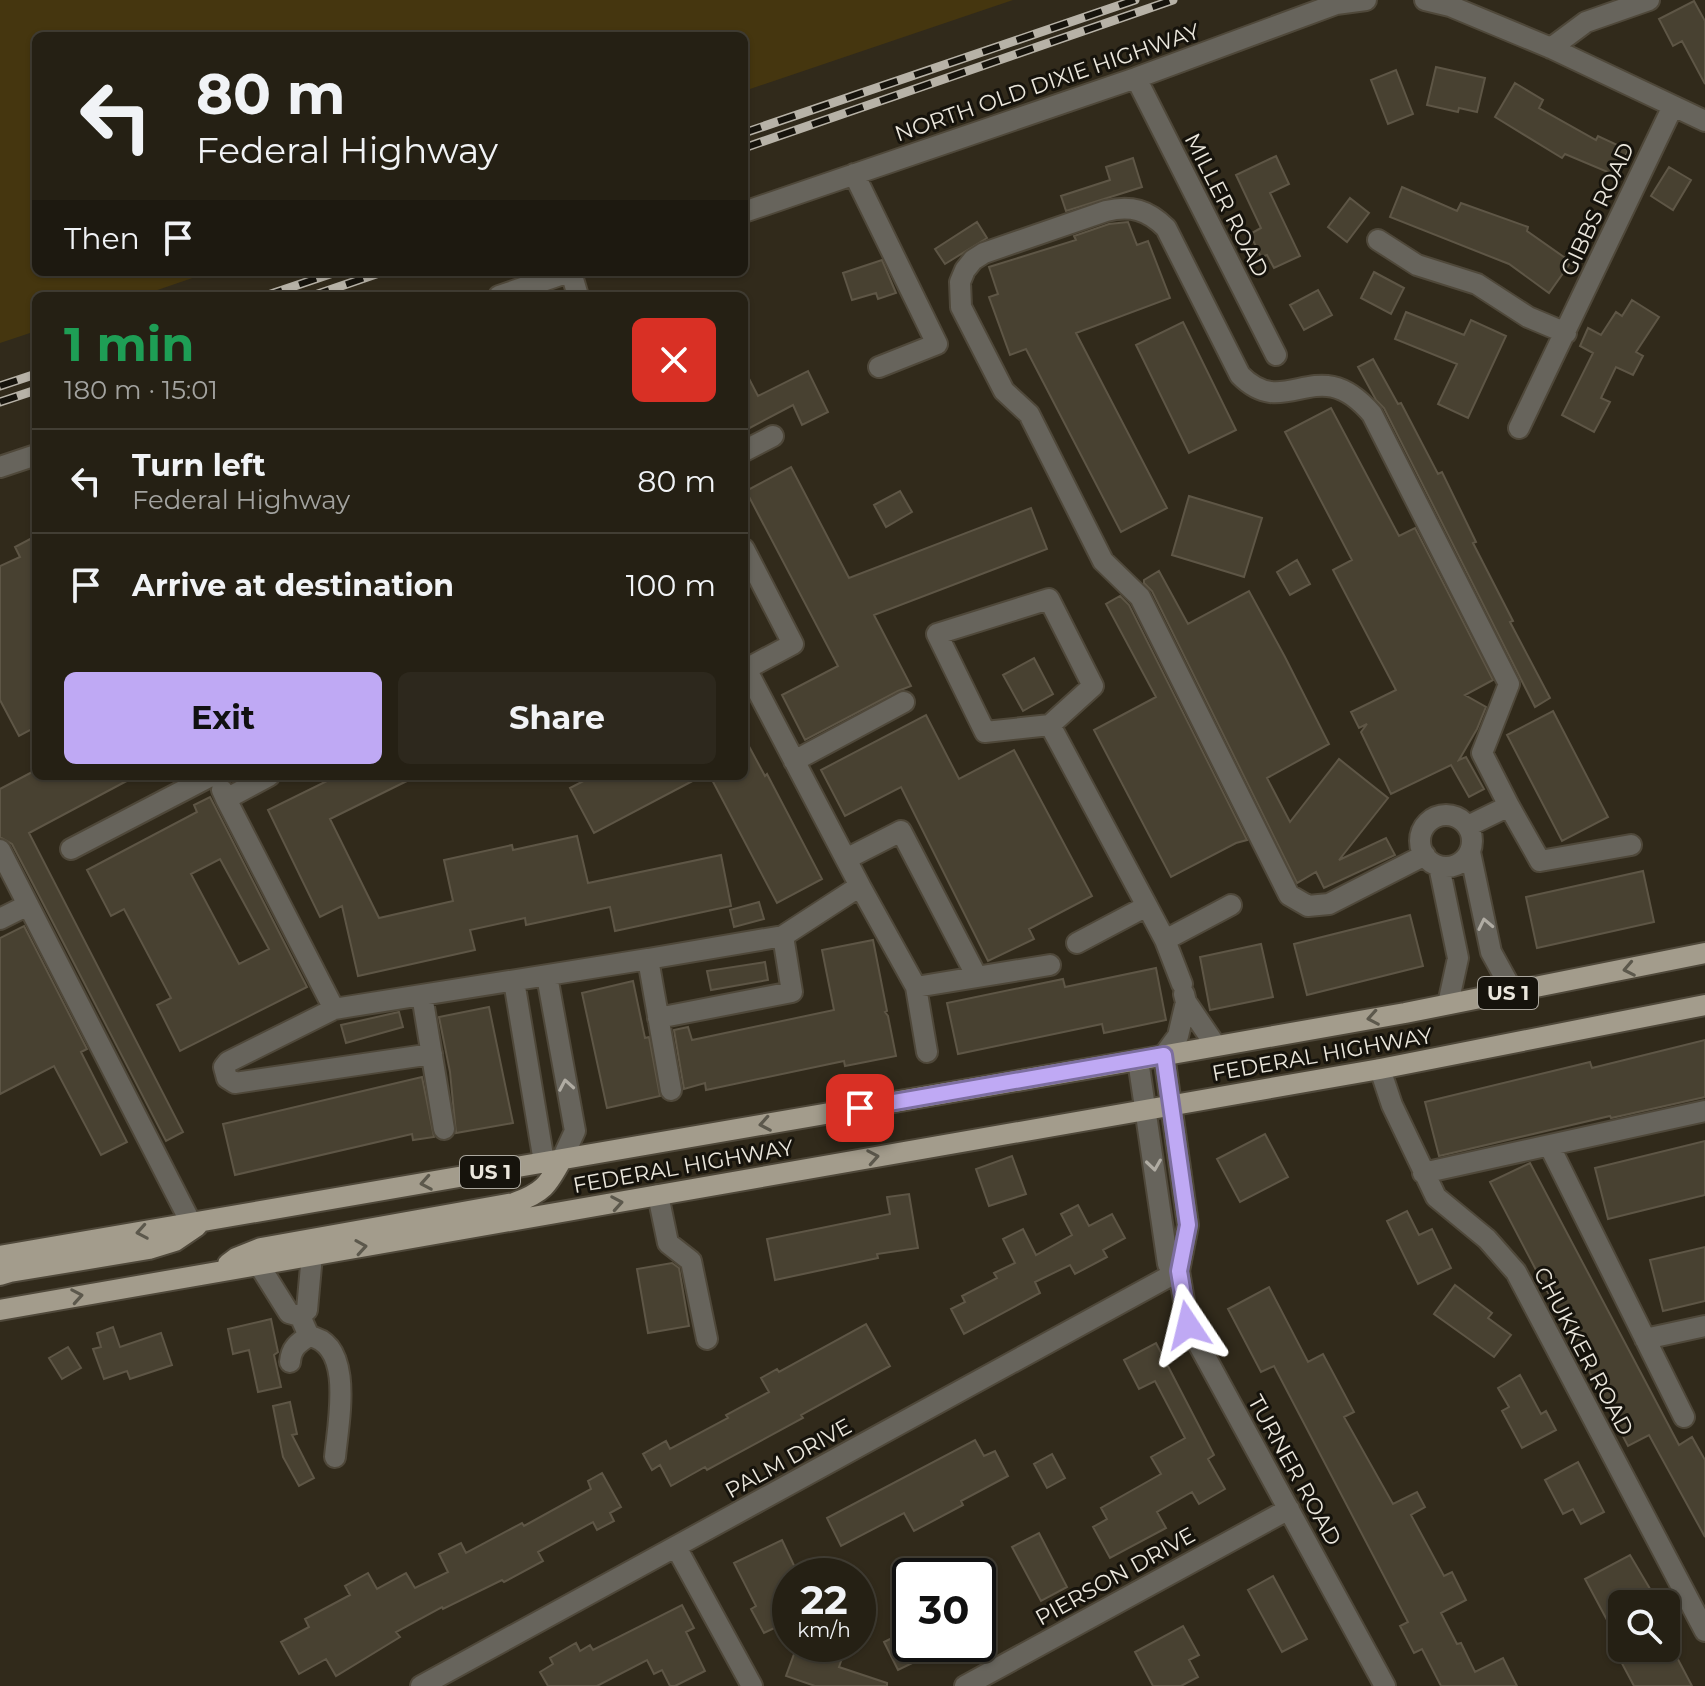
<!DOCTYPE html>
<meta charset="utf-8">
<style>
body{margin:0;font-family:Montserrat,sans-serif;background:#2d281d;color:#f1f3f6;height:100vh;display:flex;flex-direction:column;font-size:30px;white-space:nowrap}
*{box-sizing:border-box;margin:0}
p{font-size:26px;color:#a3a3a0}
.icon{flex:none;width:44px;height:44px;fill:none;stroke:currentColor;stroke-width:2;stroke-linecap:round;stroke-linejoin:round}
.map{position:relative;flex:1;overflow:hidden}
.drawer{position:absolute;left:32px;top:292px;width:716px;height:488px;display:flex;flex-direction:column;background:#252014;border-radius:12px;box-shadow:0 2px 6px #0004,0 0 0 2px #423e34}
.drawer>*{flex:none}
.banner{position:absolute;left:32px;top:32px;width:716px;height:244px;border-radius:12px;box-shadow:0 2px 6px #0004,0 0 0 2px #423e34;background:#252014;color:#f1f3f6;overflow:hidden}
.controls{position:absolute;left:1608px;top:1590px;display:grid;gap:16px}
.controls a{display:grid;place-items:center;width:72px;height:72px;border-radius:12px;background:#252014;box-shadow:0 2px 6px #0004,0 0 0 2px #423e34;font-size:40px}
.speed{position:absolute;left:772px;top:1558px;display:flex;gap:16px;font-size:40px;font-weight:700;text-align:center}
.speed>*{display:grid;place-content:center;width:104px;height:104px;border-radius:50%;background:#252014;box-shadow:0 2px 6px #0004,0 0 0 2px #423e34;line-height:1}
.speed small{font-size:20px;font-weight:400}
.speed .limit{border:4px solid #111;border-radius:12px;background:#fff;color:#111}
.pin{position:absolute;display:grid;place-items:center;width:68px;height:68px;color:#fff;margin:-34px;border-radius:16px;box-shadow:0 4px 12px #0006}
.me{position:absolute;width:88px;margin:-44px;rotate:350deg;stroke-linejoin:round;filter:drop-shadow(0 0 6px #0008)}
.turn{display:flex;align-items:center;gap:28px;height:168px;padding:0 32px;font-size:36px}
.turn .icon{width:104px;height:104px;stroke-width:2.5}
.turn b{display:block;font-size:56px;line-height:68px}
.then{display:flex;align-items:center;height:76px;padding:0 32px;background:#0003;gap:16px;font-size:30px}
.round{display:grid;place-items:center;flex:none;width:84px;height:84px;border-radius:12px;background:#2d281d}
.headline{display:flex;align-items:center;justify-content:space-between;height:136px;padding:0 32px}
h1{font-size:48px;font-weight:700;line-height:60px;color:#1e9e55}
.action{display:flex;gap:16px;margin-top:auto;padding:16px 32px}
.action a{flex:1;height:92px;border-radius:12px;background:#bfa9f4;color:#111;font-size:32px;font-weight:700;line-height:92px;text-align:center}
.action a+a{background:#2d281d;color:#f1f3f6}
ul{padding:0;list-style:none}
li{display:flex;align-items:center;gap:24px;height:104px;padding:0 32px;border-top:2px solid #423e34}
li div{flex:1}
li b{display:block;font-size:30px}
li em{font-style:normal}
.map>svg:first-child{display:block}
.green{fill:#45360f}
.building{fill:#484131;stroke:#5e5646;stroke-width:2;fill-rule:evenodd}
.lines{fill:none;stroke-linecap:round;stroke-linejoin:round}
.minor-casing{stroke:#4f483a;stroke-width:24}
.major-casing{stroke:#4f483a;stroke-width:24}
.minor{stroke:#67645c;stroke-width:20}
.major{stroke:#a39c8c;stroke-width:20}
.rail-casing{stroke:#b7b2a7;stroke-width:9}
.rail{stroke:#16130c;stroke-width:6;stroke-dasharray:18;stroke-linecap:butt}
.oneway{stroke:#b0aca3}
.oneway2{stroke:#5c584c}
.route-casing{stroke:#7c6e9f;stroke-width:20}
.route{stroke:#bfa9f4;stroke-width:14}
.labels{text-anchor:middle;stroke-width:6;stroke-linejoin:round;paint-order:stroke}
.shield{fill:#16130c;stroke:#aba79e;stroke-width:2}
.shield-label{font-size:20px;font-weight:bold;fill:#ebe7dd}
.street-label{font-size:22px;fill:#ebe7dd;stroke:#16130c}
</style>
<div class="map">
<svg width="1705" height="1686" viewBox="0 0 1705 1686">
<rect width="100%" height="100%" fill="#312a1b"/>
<path class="green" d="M 0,0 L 1013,0 L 744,91 L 744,36 L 36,36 L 36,272 L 210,272 L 140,296 L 36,296 L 36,331 L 0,343 Z"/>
<path class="building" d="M 1694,1 L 1705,21 L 1705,84 L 1682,41 L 1673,46 L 1659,19 Z
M 1436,67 L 1485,78 L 1477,112 L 1459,108 L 1458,112 L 1427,105 Z
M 1396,70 L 1413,114 L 1388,124 L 1371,80 Z
M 1515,83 L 1543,100 L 1539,108 L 1596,140 L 1598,136 L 1628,150 L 1617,176 L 1565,154 L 1562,158 L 1495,117 Z
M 1276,156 L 1289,184 L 1270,193 L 1300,256 L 1274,268 L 1267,255 L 1261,257 L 1250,234 L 1261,228 L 1236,175 Z
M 1133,158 L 1142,187 L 1066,211 L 1061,196 L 1110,180 L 1106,167 Z
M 1669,167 L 1691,180 L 1673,210 L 1651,196 Z
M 1402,187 L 1457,211 L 1461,203 L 1528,227 L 1527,231 L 1571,262 L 1549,293 L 1509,264 L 1390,217 Z
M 1350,198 L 1369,213 L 1347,242 L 1328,227 Z
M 977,222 L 987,238 L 945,264 L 935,249 Z
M 1128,222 L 1137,245 L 1148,241 L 1170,298 L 1076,333 L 1167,508 L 1121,532 L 1026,349 L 1010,355 L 989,297 L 998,294 L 989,267 L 1076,240 L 1074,236 L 1109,224 Z
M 882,260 L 896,293 L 878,299 L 876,293 L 852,300 L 843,273 Z
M 1374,272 L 1404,288 L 1391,314 L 1361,298 Z
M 1318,290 L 1332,315 L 1304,330 L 1290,305 Z
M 1632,300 L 1659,317 L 1636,352 L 1643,356 L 1633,375 L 1616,367 L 1601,398 L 1610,402 L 1594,432 L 1562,415 L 1593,353 L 1580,346 L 1588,328 L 1601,335 L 1616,312 L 1622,316 Z
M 1406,312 L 1464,335 L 1471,320 L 1506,336 L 1468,418 L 1438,404 L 1457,364 L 1395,339 Z
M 1183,322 L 1236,430 L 1189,453 L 1136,345 Z
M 1373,359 L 1398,404 L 1401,403 L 1438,474 L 1442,472 L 1476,542 L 1473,543 L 1513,621 L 1510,622 L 1550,698 L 1535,707 L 1384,408 L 1376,400 L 1358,367 Z
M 744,369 L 758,396 L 808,371 L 828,412 L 802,425 L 793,405 L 744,431 Z
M 1331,408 L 1399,536 L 1415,528 L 1493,680 L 1465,695 L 1486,707 L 1477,729 L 1459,760 L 1466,757 L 1484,789 L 1469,797 L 1451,765 L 1391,794 L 1361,732 L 1367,724 L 1359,728 L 1351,712 L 1396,690 L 1333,570 L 1352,560 L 1285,432 Z
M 791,467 L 849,578 L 1031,508 L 1047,549 L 874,615 L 911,686 L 898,691 L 805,740 L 782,695 L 838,666 L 746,491 Z
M 900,491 L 912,512 L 886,527 L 874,505 Z
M 1189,496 L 1262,518 L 1244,577 L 1172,555 Z
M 30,539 L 36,549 L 36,727 L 19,736 L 0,700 L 0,566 L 20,557 L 15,547 Z
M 1297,560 L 1310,584 L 1290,595 L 1277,572 Z
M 1159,571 L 1188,624 L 1249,591 L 1285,657 L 1329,744 L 1267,778 L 1290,822 L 1339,759 L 1388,798 L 1339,860 L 1386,838 L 1395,855 L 1324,888 L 1316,872 L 1297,883 L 1152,591 L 1144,583 L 1144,580 Z
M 1120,596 L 1129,605 L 1247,840 L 1236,843 L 1171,877 L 1094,730 L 1156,697 L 1106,604 Z
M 1034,658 L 1053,694 L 1023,711 L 1003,675 Z
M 1553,711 L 1608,817 L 1562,841 L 1507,735 Z
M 926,715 L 959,779 L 1014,750 L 1092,896 L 1029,929 L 1034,939 L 988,961 L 901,787 L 845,816 L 821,770 Z
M 744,737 L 765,776 L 767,774 L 822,879 L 777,903 L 710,776 L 744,776 Z
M 36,770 L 36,776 L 136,776 L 29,833 L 183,1132 L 166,1141 L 33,884 L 12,844 L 0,837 L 0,789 Z
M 337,776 L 417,776 L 330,819 L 379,918 L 453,901 L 444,860 L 512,845 L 513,850 L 577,836 L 588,883 L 721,855 L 731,906 L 615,931 L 610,907 L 526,925 L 525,918 L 470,930 L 475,950 L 358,976 L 342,906 L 320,917 L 268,810 Z
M 593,776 L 702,776 L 594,833 L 570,788 Z
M 210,797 L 307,987 L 180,1051 L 157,1005 L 171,998 L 124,909 L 111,916 L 87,870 L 197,812 L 194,805 ZM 220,859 L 269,949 L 239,964 L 191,874 Z
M 1643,871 L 1654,922 L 1537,948 L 1526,897 Z
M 759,902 L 764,919 L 734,927 L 730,910 Z
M 1410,915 L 1423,966 L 1307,995 L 1294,944 Z
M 24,926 L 87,1049 L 81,1052 L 127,1142 L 101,1155 L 54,1066 L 0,1094 L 0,938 Z
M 873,940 L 887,1011 L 885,1012 L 888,1016 L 896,1056 L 845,1066 L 844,1061 L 706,1090 L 705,1083 L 684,1089 L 674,1030 L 688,1027 L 692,1040 L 834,1010 L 822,950 Z
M 1261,944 L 1273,997 L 1210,1010 L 1200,957 Z
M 765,962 L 768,980 L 711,990 L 707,971 Z
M 1156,968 L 1166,1020 L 1104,1033 L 1102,1024 L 958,1054 L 947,1003 L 1063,979 L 1065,987 Z
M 633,981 L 645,1038 L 649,1037 L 660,1096 L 607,1108 L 582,993 Z
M 489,1007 L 513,1123 L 456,1133 L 450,1072 L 439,1017 Z
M 399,1012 L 403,1027 L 346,1043 L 341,1025 Z
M 1705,1040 L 1705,1097 L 1611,1118 L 1610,1116 L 1439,1156 L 1425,1102 L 1590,1062 L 1592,1068 Z
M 422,1077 L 434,1137 L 413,1140 L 412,1134 L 235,1175 L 223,1124 Z
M 1265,1134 L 1288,1177 L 1240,1202 L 1217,1159 Z
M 1705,1141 L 1705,1195 L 1608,1219 L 1595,1168 Z
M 1012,1156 L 1026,1194 L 989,1206 L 976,1169 Z
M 1530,1163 L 1679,1445 L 1692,1437 L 1705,1460 L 1705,1537 L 1649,1435 L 1628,1446 L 1490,1182 Z
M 909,1194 L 918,1248 L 877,1254 L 878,1258 L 775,1280 L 767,1239 L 890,1214 L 887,1197 Z
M 1078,1205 L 1089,1226 L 1112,1214 L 1125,1238 L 1103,1250 L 1107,1257 L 1075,1274 L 1070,1265 L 1035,1282 L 1040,1293 L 964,1334 L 951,1309 L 965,1302 L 962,1296 L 997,1278 L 994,1273 L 1015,1263 L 1003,1239 L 1023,1229 L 1036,1255 L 1072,1235 L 1061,1214 Z
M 1407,1211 L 1419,1235 L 1432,1229 L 1451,1268 L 1418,1284 L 1387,1221 Z
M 1705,1247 L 1705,1301 L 1663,1311 L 1650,1260 Z
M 672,1263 L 679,1268 L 689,1326 L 648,1333 L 637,1269 Z
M 1455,1285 L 1492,1313 L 1488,1318 L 1511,1335 L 1494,1357 L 1434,1314 Z
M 1269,1287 L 1308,1362 L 1323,1354 L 1354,1412 L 1344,1417 L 1393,1504 L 1417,1492 L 1425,1507 L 1411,1515 L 1444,1576 L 1452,1572 L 1466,1600 L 1441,1613 L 1457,1644 L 1461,1643 L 1475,1672 L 1503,1658 L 1517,1686 L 1441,1686 L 1422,1649 L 1414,1653 L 1400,1626 L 1408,1622 L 1274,1366 L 1261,1372 L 1228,1309 Z
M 271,1319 L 278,1352 L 274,1355 L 281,1387 L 258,1392 L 249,1350 L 233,1354 L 228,1329 Z
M 866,1324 L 890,1366 L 801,1415 L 803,1418 L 707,1470 L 705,1467 L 671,1486 L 660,1465 L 652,1470 L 643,1454 L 666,1441 L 670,1449 L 728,1418 L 726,1415 L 769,1392 L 761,1378 L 777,1369 L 779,1372 Z
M 113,1327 L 120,1347 L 161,1333 L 172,1365 L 130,1379 L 127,1371 L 104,1379 L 93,1349 L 101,1347 L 97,1333 Z
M 1156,1343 L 1214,1455 L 1208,1459 L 1225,1489 L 1199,1504 L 1192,1492 L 1157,1512 L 1166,1528 L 1110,1558 L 1093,1527 L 1107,1519 L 1101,1508 L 1161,1474 L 1151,1457 L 1185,1438 L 1155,1381 L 1139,1389 L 1124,1360 Z
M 68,1347 L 81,1368 L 62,1379 L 49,1358 Z
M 1520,1375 L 1541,1414 L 1546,1411 L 1556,1430 L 1522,1448 L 1502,1411 L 1509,1407 L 1498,1388 Z
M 290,1402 L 297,1434 L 292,1435 L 314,1478 L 299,1486 L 283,1457 L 273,1406 Z
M 975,1440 L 984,1456 L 995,1451 L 1008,1476 L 961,1501 L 963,1505 L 914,1531 L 904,1513 L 841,1546 L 827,1518 Z
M 1052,1454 L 1065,1478 L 1047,1488 L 1034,1464 Z
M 1578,1462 L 1604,1512 L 1581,1524 L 1573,1509 L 1563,1514 L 1545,1480 Z
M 602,1473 L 621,1507 L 610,1513 L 614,1521 L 597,1530 L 593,1522 L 538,1552 L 543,1561 L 504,1582 L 502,1580 L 443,1609 L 442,1607 L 396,1632 L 400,1637 L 336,1676 L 326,1659 L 299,1674 L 281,1642 L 309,1627 L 305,1619 L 350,1595 L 345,1586 L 368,1573 L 377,1589 L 406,1573 L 415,1588 L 448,1572 L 439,1554 L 461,1543 L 466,1553 L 522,1523 L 524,1526 L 591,1489 L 588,1481 Z
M 1039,1533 L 1067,1587 L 1041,1601 L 1012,1547 Z
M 782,1540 L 799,1576 L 790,1576 L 790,1595 L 774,1603 L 785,1623 L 764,1633 L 751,1609 L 756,1606 L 734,1563 Z
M 1630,1555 L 1659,1604 L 1622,1604 L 1622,1648 L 1585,1579 Z
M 1273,1576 L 1307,1639 L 1282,1652 L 1248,1590 Z
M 682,1605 L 694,1628 L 686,1632 L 705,1671 L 675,1686 L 670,1686 L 662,1670 L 654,1674 L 647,1660 L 597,1686 L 548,1686 L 540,1672 L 553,1664 L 550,1658 L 576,1643 L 580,1651 L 590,1645 L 593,1650 Z
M 1183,1626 L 1199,1655 L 1189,1660 L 1198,1677 L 1181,1686 L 1153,1686 L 1135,1652 Z
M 910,1629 L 910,1644 L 952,1644 L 898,1670 L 884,1642 Z
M 824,1644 L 847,1644 L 839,1667 L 887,1683 L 887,1686 L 815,1686 L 786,1676 L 797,1646 L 820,1655 Z
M 1633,1648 L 1672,1648 L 1692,1686 L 1634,1686 L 1618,1656 Z"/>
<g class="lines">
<defs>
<path id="minor" d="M 1425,0 L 1450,6 L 1551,48 L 1705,121
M 1551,48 L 1586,22 L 1649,0
M 1136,78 L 1276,355
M 854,174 L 937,344 L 879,367
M 744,212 L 1136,78 L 1336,4 L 1366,0
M 1378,240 L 1417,265 L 1477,284 L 1528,317 L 1566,333
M 571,272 L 578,296
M 499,296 L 569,272
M 1519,428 L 1673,106
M 744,451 L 773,436
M 0,467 L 36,455
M 744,549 L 793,644 L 746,669
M 744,665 L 860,886
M 1050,725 L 985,732 L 937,634 L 1049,599 L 1093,686 L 1050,725 L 1147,906
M 794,761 L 904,702
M 222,790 L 226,799 L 269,776
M 226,799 L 334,1009 L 648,959 L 671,1090
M1420 841a26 26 0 1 1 52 0a26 26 0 1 1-52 0Z
M 1468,826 L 1509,806 L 1540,861 L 1631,845
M 71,849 L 211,776
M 0,850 L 191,1223
M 1470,852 L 1491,952 L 1513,992
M 1425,855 L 1329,904 L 1308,906 L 1289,895 L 1140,597 L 1103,561 L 1029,414 L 1004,391 L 961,307 L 960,282 L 965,270 L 973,260 L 984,253 L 1106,211 C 1131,205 1148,210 1166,228 L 1240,375 C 1287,423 1317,349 1372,414 L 1509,684 L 1482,753 L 1509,806
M 846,859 L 901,831 L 977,977
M 1439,866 L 1458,958 L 1448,1004
M 0,919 L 28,905
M 783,936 L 860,886 L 916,987 L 927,1052
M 1165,940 L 1231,905
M 1077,943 L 1147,906 L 1165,940 L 1182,984
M 648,959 L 783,936 L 792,992 L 658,1018
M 547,976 L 575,1131 L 562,1159
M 514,981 L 544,1162
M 916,987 L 1050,965
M 1184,994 L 1186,1002 L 1216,1046
M 422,995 L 444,1129
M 1186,1002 L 1178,1036 L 1164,1055 L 1188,1225 L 1179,1271 L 1188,1325 L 1385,1686
M 334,1009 L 228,1062 L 224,1067 L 227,1078 L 235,1083 L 432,1054
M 1138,1060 L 1168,1264 L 1179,1271
M 1380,1069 L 1392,1105 L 1436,1197 L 1487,1239 L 1516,1272 L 1705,1631
M 1550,1147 L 1684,1417
M 1423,1173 L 1705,1111
M 658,1195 L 668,1243 L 691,1261 L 707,1339
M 312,1255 L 307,1310 L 300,1316 L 309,1336 C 355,1344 338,1423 335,1457
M 259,1265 L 289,1313 L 300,1316
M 1645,1339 L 1705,1326
M 290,1362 C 291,1348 298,1343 309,1336
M 676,1547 L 752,1686
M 421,1686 L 1179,1271
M 965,1686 L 1289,1509"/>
<path id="major" d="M 0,1256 L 1138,1060 L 1405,1013 L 1705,953
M 228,1264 L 236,1258 L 261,1248 L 514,1203 C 543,1193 548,1185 562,1159
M 0,1275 L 10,1272 L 149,1249 L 175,1241 L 197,1226
M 0,1310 L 1380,1069 L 1705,1005"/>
</defs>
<use href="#minor" class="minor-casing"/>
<use href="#major" class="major-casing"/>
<use href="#minor" class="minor"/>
<use href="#major" class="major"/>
<defs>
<path id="rail" d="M 744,133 L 1135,0
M 744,148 L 1173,0
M 265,296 L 336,272
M 312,296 L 382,272
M 0,386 L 36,374
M 0,402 L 36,390"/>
</defs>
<use href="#rail" class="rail-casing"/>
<use href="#rail" class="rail"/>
</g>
<defs><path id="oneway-chevron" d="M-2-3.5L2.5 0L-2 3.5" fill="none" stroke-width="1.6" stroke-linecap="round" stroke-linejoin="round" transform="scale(2)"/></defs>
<g class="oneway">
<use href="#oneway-chevron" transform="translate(1485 924) rotate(-102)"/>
<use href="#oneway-chevron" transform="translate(566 1085) rotate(-100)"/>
<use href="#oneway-chevron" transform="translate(1154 1165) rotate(82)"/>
</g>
<g class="oneway2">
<use href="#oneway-chevron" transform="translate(1629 969) rotate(169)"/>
<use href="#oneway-chevron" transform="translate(1373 1018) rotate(170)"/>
<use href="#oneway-chevron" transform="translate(765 1124) rotate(170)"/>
<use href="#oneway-chevron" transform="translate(873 1157) rotate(-10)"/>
<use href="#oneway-chevron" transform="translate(426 1183) rotate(170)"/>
<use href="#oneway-chevron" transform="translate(617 1203) rotate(-10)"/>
<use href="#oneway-chevron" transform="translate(142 1232) rotate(170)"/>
<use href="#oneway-chevron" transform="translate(361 1247) rotate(-9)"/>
<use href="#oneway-chevron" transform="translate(77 1296) rotate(-10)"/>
</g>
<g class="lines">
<defs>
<path id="route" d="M 860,1108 L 1164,1055 L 1188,1225 L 1179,1271 L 1188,1325"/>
</defs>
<use href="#route" class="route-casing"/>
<use href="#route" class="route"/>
</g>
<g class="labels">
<g class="shield">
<rect x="1478" y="977" width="60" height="32" rx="6"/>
<rect x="460" y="1156" width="60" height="32" rx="6"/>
</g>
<g class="shield-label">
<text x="1508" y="1000">US 1</text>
<text x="490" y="1179">US 1</text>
</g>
<g class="street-label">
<text transform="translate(1047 82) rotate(-19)" y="8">NORTH OLD DIXIE HIGHWAY</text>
<text transform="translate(1227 205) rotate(63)" y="8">MILLER ROAD</text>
<text transform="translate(1597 209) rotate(-65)" y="8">GIBBS ROAD</text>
<text transform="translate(1322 1054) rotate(-10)" y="8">FEDERAL HIGHWAY</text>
<text transform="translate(683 1166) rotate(-10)" y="8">FEDERAL HIGHWAY</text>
<text transform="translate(1584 1351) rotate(62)" y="8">CHUKKER ROAD</text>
<text transform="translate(788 1458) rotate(-29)" y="8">PALM DRIVE</text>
<text transform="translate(1295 1470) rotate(61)" y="8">TURNER ROAD</text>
<text transform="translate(1115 1576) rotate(-29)" y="8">PIERSON DRIVE</text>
</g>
</g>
</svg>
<div class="controls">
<a><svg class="icon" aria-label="search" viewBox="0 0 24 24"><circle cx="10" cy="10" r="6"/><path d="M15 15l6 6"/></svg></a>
</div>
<div class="speed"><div>22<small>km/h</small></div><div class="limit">30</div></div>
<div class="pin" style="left:860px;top:1108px;background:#d93025"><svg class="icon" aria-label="arrive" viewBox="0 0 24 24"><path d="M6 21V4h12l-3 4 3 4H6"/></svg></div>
<svg class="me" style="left:1188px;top:1325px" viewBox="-20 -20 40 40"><path d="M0-17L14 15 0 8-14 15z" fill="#bfa9f4" stroke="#fff" stroke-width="4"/></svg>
<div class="banner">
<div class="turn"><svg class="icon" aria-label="left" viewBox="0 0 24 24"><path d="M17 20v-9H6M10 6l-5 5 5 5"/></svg><div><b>80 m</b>Federal Highway</div></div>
<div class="then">Then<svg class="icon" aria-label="arrive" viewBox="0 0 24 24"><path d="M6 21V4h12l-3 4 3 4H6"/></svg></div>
</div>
<section class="drawer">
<div class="headline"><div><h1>1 min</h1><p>180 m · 15:01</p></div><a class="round" style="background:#d93025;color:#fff"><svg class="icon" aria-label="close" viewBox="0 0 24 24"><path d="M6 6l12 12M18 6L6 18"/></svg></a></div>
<ul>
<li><svg class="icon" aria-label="left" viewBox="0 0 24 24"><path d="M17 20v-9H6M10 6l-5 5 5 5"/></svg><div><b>Turn left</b><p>Federal Highway</p></div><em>80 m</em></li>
<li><svg class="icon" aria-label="arrive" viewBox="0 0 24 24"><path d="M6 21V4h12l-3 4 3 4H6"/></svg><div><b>Arrive at destination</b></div><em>100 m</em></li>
</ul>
<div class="action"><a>Exit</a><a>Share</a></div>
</section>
</div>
